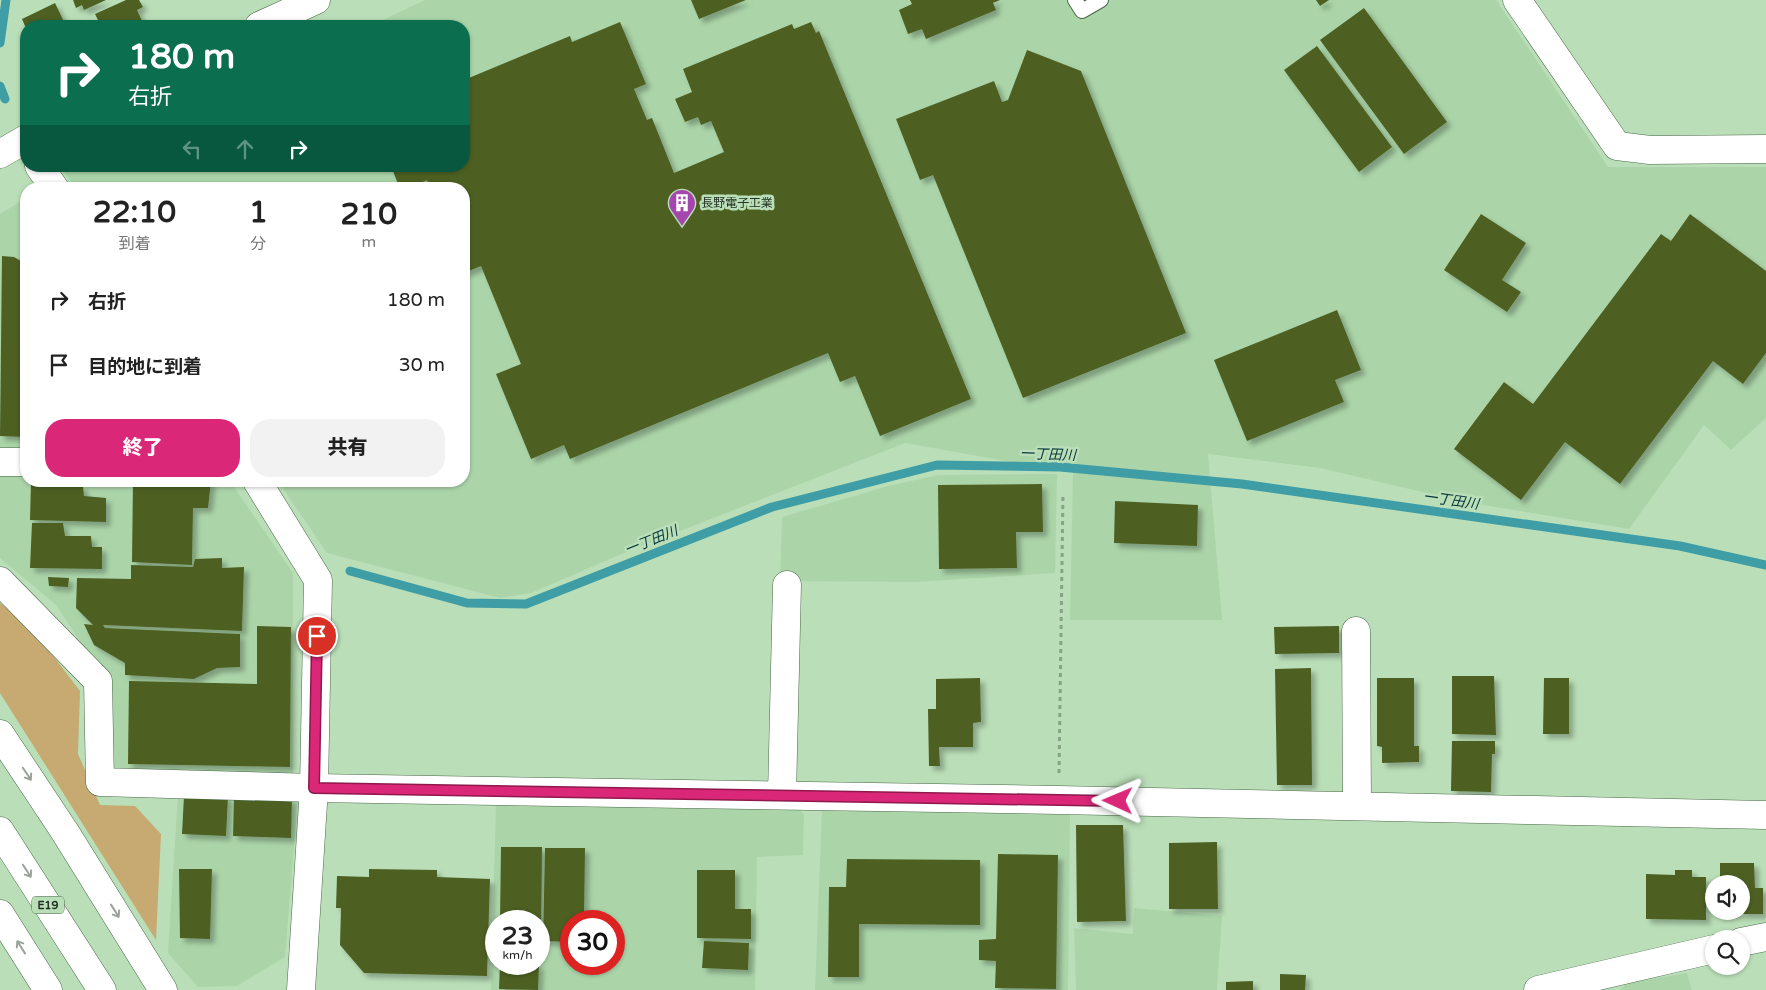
<!DOCTYPE html>
<html lang="ja">
<meta charset="utf-8">
<style>
body{margin:0;font-family:"Varela Round","Noto Sans JP",sans-serif;background:#f2f2f2;color:#222;height:100vh;display:flex;flex-direction:column;font-size:19px;white-space:nowrap}
*{box-sizing:border-box;margin:0}
p{font-size:16px;color:#767676}
.icon{flex:none;width:28px;height:28px;fill:none;stroke:currentColor;stroke-width:2;stroke-linecap:round;stroke-linejoin:round}
.map{position:relative;flex:1;overflow:hidden}
.details{position:absolute;left:20px;top:182px;width:450px;height:305px;display:flex;flex-direction:column;background:#fff;border-radius:20px;box-shadow:0 1px 4px #0004}
.details>*{flex:none}
.top-card{position:absolute;left:20px;top:20px;width:450px;height:152px;border-radius:20px;box-shadow:0 1px 4px #0004;background:#0b6e4f;color:#fff;overflow:hidden}
.buttons{position:absolute;left:1705px;top:875px;display:grid;gap:10px}
.buttons a{display:grid;place-items:center;width:45px;height:45px;border-radius:50%;background:#fff;box-shadow:0 1px 4px #0004;font-size:25px}
.speed{position:absolute;left:485px;top:910px;display:flex;gap:10px;font-size:25px;font-weight:700;text-align:center}
.speed>*{display:grid;place-content:center;width:65px;height:65px;border-radius:50%;background:#fff;box-shadow:0 1px 4px #0004;line-height:1}
.speed small{font-size:12px;font-weight:400}
.speed .limit{border:8px solid #d22;background:#fff;color:#111}
.pin{position:absolute;display:grid;place-items:center;width:42px;height:42px;color:#fff;margin:-21px;border:2px solid #fff;border-radius:50%;box-shadow:0 1px 5px #0007}
.me{position:absolute;width:55px;margin:-28px;rotate:271deg;stroke-linejoin:round;filter:drop-shadow(0 0 4px #0008)}
.turn{display:flex;align-items:center;gap:18px;height:105px;padding:0 25px;font-size:22px}
.turn .icon{width:65px;height:65px;stroke-width:2.5}
.turn b{display:block;font-size:35px;line-height:42px}
.lanes{display:flex;align-items:center;height:48px;padding:0 25px;background:#0003;justify-content:center;gap:25px;direction:ltr}
.lanes .off{opacity:.35}
.eta{display:flex;justify-content:space-evenly;align-items:center;height:85px;text-align:center}
.eta b{font-size:30px;font-weight:800;line-height:35px}
.primary-button{display:flex;gap:10px;margin-top:auto;padding:10px 25px}
.primary-button a{flex:1;height:58px;border-radius:20px;background:#db2777;color:#fff;font-size:20px;font-weight:800;line-height:58px;text-align:center}
.primary-button a+a{background:#f2f2f2;color:#222}
ul{padding:0;list-style:none}
li{display:flex;align-items:center;gap:15px;height:65px;padding:0 25px}
li div{flex:1}
li b{display:block;font-size:19px}
li em{font-style:normal}
.map>svg:first-child{display:block}
.built{fill:#abd5a9;fill-rule:evenodd}
.green{fill:#c6aa72}
.lines{fill:none;stroke-linecap:round;stroke-linejoin:round}
.stream{stroke:#3f9da5;stroke-width:9}
.building{fill:#4e6024;filter:url(#shadow)}
.lane-casing{stroke:#486947;stroke-width:16}
.street-casing{stroke:#486947;stroke-width:29}
.secondary-casing{stroke:#486947;stroke-width:29}
.highway-casing{stroke:#486947;stroke-width:29}
.path{stroke:#86a385;stroke-width:3;stroke-dasharray:4 4;stroke-linecap:butt}
.lane{stroke:#fff;stroke-width:14}
.street{stroke:#fff;stroke-width:28}
.secondary{stroke:#fff;stroke-width:28}
.highway{stroke:#fff;stroke-width:28}
.oneway{stroke:#9ba19b}
.route-casing{stroke:#8e194d;stroke-width:12}
.route{stroke:#db2777;stroke-width:9}
.labels{text-anchor:middle;stroke-width:5;stroke-linejoin:round;paint-order:stroke}
.shield{fill:#badfb8;stroke:#4f644e;stroke-width:1}
.shield-label{font-size:11px;font-weight:bold;fill:#212f21}
.poi-label{font-size:12px;fill:#212f21;stroke:#badfb8;text-anchor:start}
.water-label{font-size:14px;font-style:italic;fill:#08363a;stroke:#badfb8}
</style>
<div class="map">
<svg width="1766" height="990" viewBox="0 0 1766 990">
<defs>
<filter id="shadow"><feDropShadow dx="4.5" dy="4.5" stdDeviation="2.5" flood-color="#0004"/></filter>
</defs>
<rect width="100%" height="100%" fill="#badfb8"/>
<path class="built" d="M 425,0 L 1496,0 L 1608,167 L 1766,167 L 1766,418 L 1731,450 L 1704,425 L 1629,529 L 1465,502 L 1320,468 L 1208,454 L 1222,620 L 1070,620 L 1073,473 L 905,443 L 624,553 L 531,593 L 500,598 L 327,553 L 278,481 L 464,481 L 464,189 L 76,189 L 64,171 L 74,166 L 464,166 L 464,26 L 370,26 Z
M 26,198 L 26,481 L 230,481 L 293,573 L 293,773 L 115,769 L 110,761 L 108,683 L 56,605 L 0,558 L 0,214 Z
M 1057,474 L 1055,573 L 915,582 L 780,581 L 782,517 L 888,486 L 938,475 Z
M 178,793 L 298,798 L 285,957 L 237,986 L 198,987 L 168,953 Z
M 496,804 L 798,808 L 804,815 L 803,855 L 757,857 L 755,990 L 491,990 ZM 496,921 L 539,921 L 539,964 L 496,964 ZM 571,921 L 614,921 L 614,964 L 571,964 Z
M 822,809 L 1070,815 L 1068,990 L 815,990 Z
M 1134,908 L 1222,916 L 1217,990 L 1076,990 L 1074,928 L 1133,934 Z
M 1687,973 L 1692,990 L 1620,990 L 1627,983 Z"/>
<path class="green" d="M 0,603 L 28,623 L 80,691 L 78,754 L 100,805 L 135,806 L 161,834 L 156,940 L 0,693 Z"/>
<g class="lines">
<path class="stream" d="M 0,43 L 6,0
M 0,86 L 5,99
M 350,571 L 467,603 L 526,604 L 772,507 L 937,465 L 1060,467 L 1242,484 L 1680,546 L 1766,565"/>
</g>
<path class="building" d="M 73,0 L 106,0 L 84,10 L 82,5 L 76,8 Z
M 126,0 L 139,0 L 143,7 L 137,10 L 144,25 L 101,26 L 95,14 Z
M 691,0 L 746,0 L 699,19 Z
M 910,0 L 1000,0 L 993,3 L 996,10 L 926,39 L 922,29 L 908,34 L 899,10 L 912,4 Z
M 1316,0 L 1329,0 L 1320,6 Z
M 55,3 L 66,26 L 25,26 L 22,19 Z
M 1364,8 L 1447,122 L 1404,154 L 1320,40 Z
M 620,22 L 646,84 L 634,89 L 647,120 L 652,118 L 674,173 L 724,152 L 711,121 L 701,125 L 698,117 L 685,122 L 675,99 L 692,92 L 683,69 L 792,24 L 794,29 L 811,22 L 816,33 L 819,31 L 971,399 L 880,436 L 855,376 L 840,382 L 828,353 L 570,459 L 564,445 L 531,459 L 496,374 L 521,364 L 481,266 L 464,273 L 464,189 L 431,189 L 427,180 L 406,189 L 400,189 L 391,166 L 464,166 L 464,80 L 570,36 L 572,42 Z
M 1317,46 L 1392,147 L 1359,172 L 1284,70 Z
M 1027,50 L 1081,71 L 1186,333 L 1023,398 L 933,175 L 920,180 L 896,119 L 994,81 L 1002,102 L 1008,100 Z
M 1481,214 L 1526,243 L 1502,280 L 1521,292 L 1507,312 L 1444,270 Z
M 1690,214 L 1766,271 L 1766,353 L 1743,384 L 1713,361 L 1620,484 L 1565,442 L 1521,500 L 1454,449 L 1504,382 L 1533,404 L 1661,234 L 1671,241 Z
M 2,256 L 14,257 L 26,264 L 26,437 L 0,436 Z
M 1337,310 L 1361,370 L 1335,380 L 1344,402 L 1247,441 L 1214,360 Z
M 31,481 L 73,481 L 73,486 L 83,486 L 84,496 L 106,498 L 106,522 L 30,520 Z
M 133,481 L 211,481 L 208,508 L 193,508 L 192,565 L 132,562 Z
M 1042,484 L 1043,532 L 1016,532 L 1017,568 L 939,569 L 938,485 Z
M 1115,501 L 1198,505 L 1197,546 L 1114,543 Z
M 32,523 L 63,523 L 65,536 L 91,536 L 92,547 L 102,547 L 102,569 L 30,568 Z
M 222,558 L 222,568 L 244,567 L 242,631 L 103,625 L 105,628 L 240,634 L 240,667 L 217,668 L 194,679 L 125,675 L 125,663 L 94,645 L 84,624 L 93,625 L 76,608 L 77,578 L 131,579 L 131,565 L 193,567 L 195,559 Z
M 48,577 L 69,578 L 68,587 L 49,586 Z
M 257,626 L 291,627 L 290,767 L 128,764 L 129,681 L 257,684 Z
M 1339,626 L 1339,653 L 1275,654 L 1274,627 Z
M 1311,668 L 1312,785 L 1277,785 L 1275,669 Z
M 1452,676 L 1494,676 L 1496,735 L 1452,734 Z
M 980,678 L 981,722 L 973,723 L 973,747 L 939,747 L 940,766 L 929,766 L 928,709 L 936,709 L 936,679 Z
M 1377,678 L 1414,678 L 1414,746 L 1419,746 L 1419,762 L 1382,763 L 1382,747 L 1377,746 Z
M 1544,678 L 1569,678 L 1569,734 L 1543,734 Z
M 1452,741 L 1495,741 L 1495,754 L 1492,754 L 1491,792 L 1451,791 Z
M 184,796 L 228,796 L 226,836 L 182,834 Z
M 234,797 L 292,798 L 291,838 L 233,836 Z
M 1076,825 L 1123,825 L 1126,921 L 1077,922 Z
M 1217,842 L 1218,909 L 1169,909 L 1169,843 Z
M 501,847 L 542,847 L 541,941 L 539,941 L 539,921 L 500,921 Z
M 545,848 L 585,848 L 584,921 L 571,921 L 571,942 L 543,941 Z
M 998,854 L 1058,855 L 1056,989 L 995,988 L 996,961 L 979,960 L 979,940 L 996,939 Z
M 847,859 L 980,860 L 980,925 L 859,924 L 859,977 L 828,977 L 829,887 L 846,887 Z
M 1720,863 L 1754,863 L 1755,888 L 1763,888 L 1763,914 L 1720,914 L 1720,911 L 1741,911 L 1741,884 L 1720,884 Z
M 179,869 L 212,869 L 210,939 L 180,938 Z
M 369,869 L 437,870 L 437,877 L 490,879 L 487,976 L 364,973 L 340,945 L 341,908 L 336,908 L 337,876 L 369,877 Z
M 697,870 L 735,870 L 735,909 L 751,909 L 751,939 L 697,938 Z
M 1675,870 L 1692,870 L 1692,877 L 1706,877 L 1706,920 L 1646,919 L 1646,874 L 1675,875 Z
M 704,941 L 749,943 L 748,970 L 702,968 Z
M 500,964 L 539,964 L 538,990 L 499,989 Z
M 1280,974 L 1306,975 L 1305,990 L 1280,990 Z
M 1253,981 L 1253,990 L 1226,990 L 1226,982 Z"/>
<g class="lines">
<defs>
<path id="lane" d="M 1075,0 L 1082,11 L 1101,0"/>
<path id="street" d="M 1517,0 L 1617,146 L 1650,150 L 1766,149
M 0,462 L 26,462
M 0,581 L 98,681 L 100,782 L 314,788 L 1058,800 L 1766,815
M 1356,631 L 1357,806
M 782,795 L 787,585
M 1741,942 L 1766,937
M 1538,990 L 1714,949"/>
<path id="secondary" d="M 259,26 L 316,0
M 0,154 L 26,139
M 39,166 L 55,189
M 257,481 L 318,580 L 314,788 L 301,990"/>
<path id="highway" d="M 0,734 L 65,832 L 163,990
M 0,831 L 102,990
M 0,914 L 48,990"/>
</defs>
<use href="#lane" class="lane-casing"/>
<use href="#street" class="street-casing"/>
<use href="#secondary" class="secondary-casing"/>
<use href="#highway" class="highway-casing"/>
<path class="path" d="M 1059,773 L 1063,493"/>
<use href="#lane" class="lane"/>
<use href="#street" class="street"/>
<use href="#secondary" class="secondary"/>
<use href="#highway" class="highway"/>
</g>
<defs><path id="oneway-shaft" d="M-6 0H5M1.5-3L5.5 0L1.5 3" fill="none" stroke-width="1.6" stroke-linecap="round" stroke-linejoin="round" transform="scale(1.25)"/></defs>
<g class="oneway">
<use href="#oneway-shaft" transform="translate(27 774) rotate(56)"/>
<use href="#oneway-shaft" transform="translate(27 871) rotate(57)"/>
<use href="#oneway-shaft" transform="translate(115 911) rotate(58)"/>
<use href="#oneway-shaft" transform="translate(21 947) rotate(-122)"/>
</g>
<g class="lines">
<defs>
<path id="route" d="M 317,636 L 314,788 L 1118,801"/>
</defs>
<use href="#route" class="route-casing"/>
<use href="#route" class="route"/>
</g>
<defs>
<symbol id="building-pin" viewBox="-11 -11 22 30"><path d="M0 17L-7.5 6A9.5 9.5 0 1 1 7.5 6Z" fill="#a546ae" stroke="#badfb8"/><path d="M-4-6H4V6H1V3H-1V6H-4ZM-2.5-4.3h1.7v1.8h-1.7ZM.8-4.3h1.7v1.8H.8ZM-2.5-1h1.7V.8h-1.7ZM.8-1h1.7V.8H.8Z" fill="#fff"/></symbol>
</defs>
<g fill-rule="evenodd">
<use href="#building-pin" x="666" y="187" width="32" height="43"/>
</g>
<g class="labels">
<rect class="shield" x="32" y="896.5" width="32" height="17" rx="4"/>
<g class="shield-label">
<text x="48" y="909">E19</text>
</g>
<g class="poi-label">
<text x="701" y="207">長野電子工業</text>
</g>
<g class="water-label">
<text transform="translate(1048 454) rotate(2)" y="5">一丁田川</text>
<text transform="translate(1451 500) rotate(8)" y="5">一丁田川</text>
<text transform="translate(651 540) rotate(-22)" y="5">一丁田川</text>
</g>
</g>
</svg>
<div class="buttons">
<a><svg class="icon" aria-label="sound" viewBox="0 0 24 24"><path d="M4 9h4l5-4v14l-5-4H4zM17 9q2 3 0 6"/></svg></a>
<a><svg class="icon" aria-label="search" viewBox="0 0 24 24"><circle cx="10" cy="10" r="6"/><path d="M15 15l6 6"/></svg></a>
</div>
<div class="speed"><div>23<small>km/h</small></div><div class="limit">30</div></div>
<div class="pin" style="left:317px;top:636px;background:#d93025"><svg class="icon" aria-label="arrive" viewBox="0 0 24 24"><path d="M6 21V4h12l-3 4 3 4H6"/></svg></div>
<svg class="me" style="left:1118px;top:801px" viewBox="-20 -20 40 40"><path d="M0-17L14 15 0 8-14 15z" fill="#db2777" stroke="#fff" stroke-width="4"/></svg>
<div class="top-card">
<div class="turn"><svg class="icon" aria-label="right" viewBox="0 0 24 24"><path d="M7 20v-9h11M14 6l5 5-5 5"/></svg><div><b>180 m</b>右折</div></div>
<div class="lanes"><svg class="icon off" aria-label="left" viewBox="0 0 24 24"><path d="M17 20v-9H6M10 6l-5 5 5 5"/></svg><svg class="icon off" aria-label="ahead" viewBox="0 0 24 24"><path d="M12 20V5M6 11l6-6 6 6"/></svg><svg class="icon" aria-label="right" viewBox="0 0 24 24"><path d="M7 20v-9h11M14 6l5 5-5 5"/></svg></div>
</div>
<section class="details">
<div class="eta">
<div><b>22:10</b><p>到着</p></div>
<div><b>1</b><p>分</p></div>
<div><b>210</b><p>m</p></div>
</div>
<ul>
<li><svg class="icon" aria-label="right" viewBox="0 0 24 24"><path d="M7 20v-9h11M14 6l5 5-5 5"/></svg><div><b>右折</b></div><em>180 m</em></li>
<li><svg class="icon" aria-label="arrive" viewBox="0 0 24 24"><path d="M6 21V4h12l-3 4 3 4H6"/></svg><div><b>目的地に到着</b></div><em>30 m</em></li>
</ul>
<div class="primary-button"><a>終了</a><a>共有</a></div>
</section>
</div>
